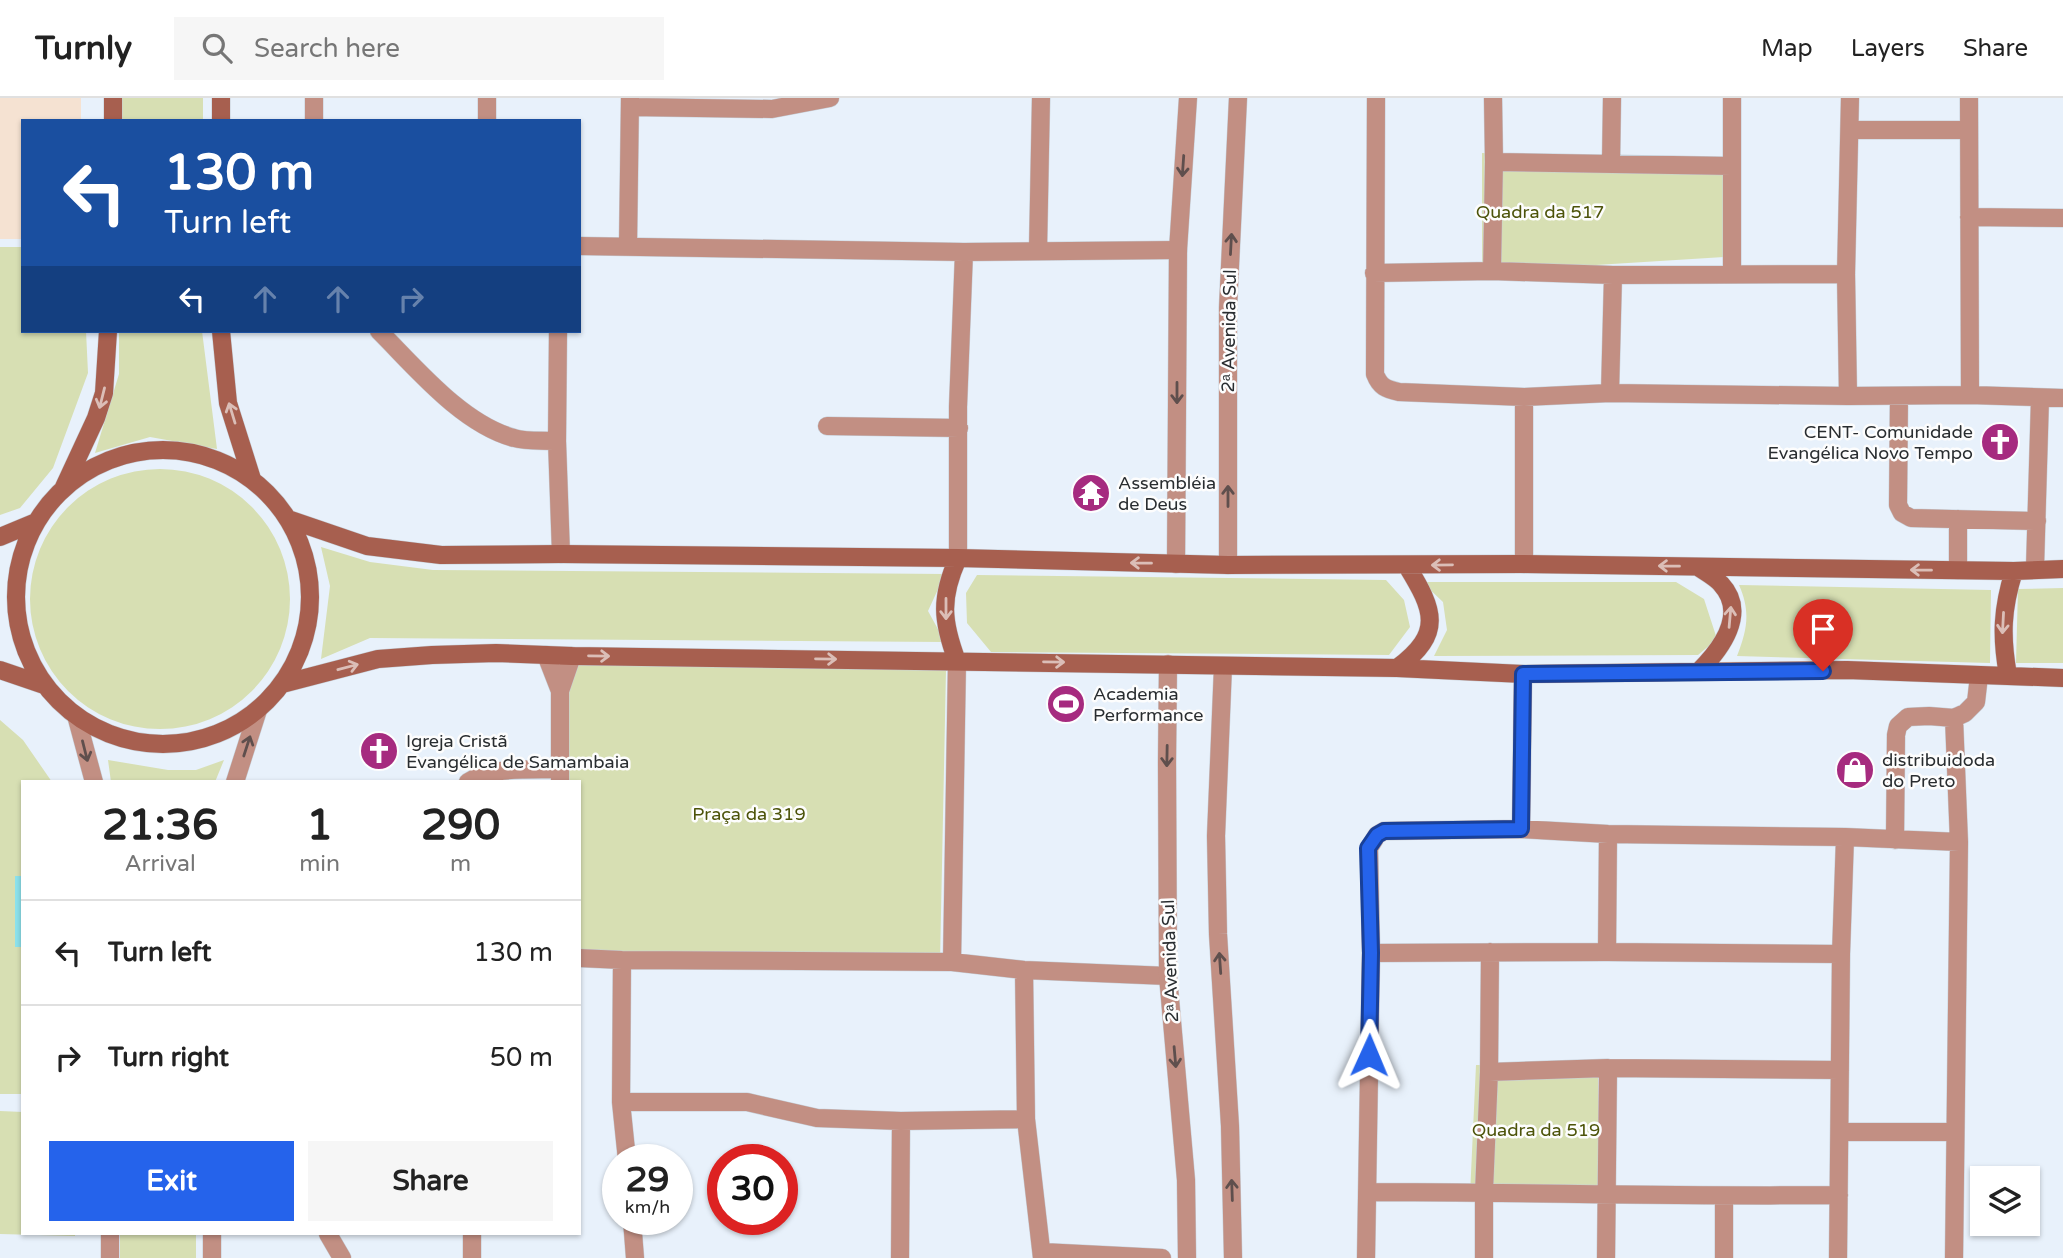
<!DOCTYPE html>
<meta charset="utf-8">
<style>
body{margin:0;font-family:"Varela Round",sans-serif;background:#f6f6f6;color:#222;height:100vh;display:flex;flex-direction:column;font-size:26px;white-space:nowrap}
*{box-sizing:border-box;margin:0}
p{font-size:23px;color:#767676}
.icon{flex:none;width:38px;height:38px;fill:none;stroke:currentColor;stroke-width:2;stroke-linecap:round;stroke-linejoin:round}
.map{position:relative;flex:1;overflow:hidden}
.sheet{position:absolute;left:21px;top:682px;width:560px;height:455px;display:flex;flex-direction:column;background:#fff;border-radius:0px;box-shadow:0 2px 5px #0004}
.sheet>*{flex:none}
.hud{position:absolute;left:21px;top:21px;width:560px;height:214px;border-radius:0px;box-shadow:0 2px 5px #0004;background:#1a4fa0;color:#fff;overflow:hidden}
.buttons{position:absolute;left:1970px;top:1068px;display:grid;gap:14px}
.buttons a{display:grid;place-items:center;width:70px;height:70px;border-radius:0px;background:#fff;box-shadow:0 2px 5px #0004;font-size:35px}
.speed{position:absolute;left:602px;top:1046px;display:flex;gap:14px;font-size:35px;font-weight:700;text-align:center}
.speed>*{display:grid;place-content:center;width:91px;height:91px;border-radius:50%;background:#fff;box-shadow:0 2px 5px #0004;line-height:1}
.speed small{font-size:18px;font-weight:400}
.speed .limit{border:10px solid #d22;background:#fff;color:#111}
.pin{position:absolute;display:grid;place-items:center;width:60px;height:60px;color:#fff;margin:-72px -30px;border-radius:50% 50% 50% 0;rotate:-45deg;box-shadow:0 0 7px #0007}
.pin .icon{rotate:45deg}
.me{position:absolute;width:77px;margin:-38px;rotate:1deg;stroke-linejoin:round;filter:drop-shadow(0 0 5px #0008)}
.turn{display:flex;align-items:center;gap:24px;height:147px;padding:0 28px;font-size:32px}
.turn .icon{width:91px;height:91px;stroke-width:2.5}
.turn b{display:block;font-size:49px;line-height:60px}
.lanes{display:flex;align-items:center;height:66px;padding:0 28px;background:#0003;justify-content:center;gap:35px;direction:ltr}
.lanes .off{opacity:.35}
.eta{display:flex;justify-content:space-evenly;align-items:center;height:119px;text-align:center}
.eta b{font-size:42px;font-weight:700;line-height:49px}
.action{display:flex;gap:14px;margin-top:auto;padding:14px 28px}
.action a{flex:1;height:80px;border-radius:0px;background:#2563eb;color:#fff;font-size:28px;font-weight:700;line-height:80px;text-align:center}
.action a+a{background:#f6f6f6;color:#222}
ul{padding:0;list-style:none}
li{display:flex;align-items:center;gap:21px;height:105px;padding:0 28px;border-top:2px solid #e0e0e0}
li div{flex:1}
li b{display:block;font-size:26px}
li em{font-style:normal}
header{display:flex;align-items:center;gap:42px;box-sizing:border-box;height:98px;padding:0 35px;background:#fff;border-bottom:2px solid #e0e0e0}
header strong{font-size:33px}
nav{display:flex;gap:38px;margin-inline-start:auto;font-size:24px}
.search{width:490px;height:63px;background:#f6f6f6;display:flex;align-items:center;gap:18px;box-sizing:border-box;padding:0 24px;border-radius:0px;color:#767676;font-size:26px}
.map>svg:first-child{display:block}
.education{fill:#f5e2d2}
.green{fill:#d7dfb3}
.water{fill:#8de2ec}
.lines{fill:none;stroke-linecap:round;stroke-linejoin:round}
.minor-casing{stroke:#c6ced6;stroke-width:19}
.tertiary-casing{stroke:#c6ced6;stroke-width:19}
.secondary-casing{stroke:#c6ced6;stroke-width:19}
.minor{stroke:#c28f83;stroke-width:18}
.tertiary{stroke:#c28f83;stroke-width:18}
.secondary{stroke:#a75f4f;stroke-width:18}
.oneway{stroke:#5f4f4d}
.oneway2{stroke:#dbbeb7}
.route-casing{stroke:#184099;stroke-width:18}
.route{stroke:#2563eb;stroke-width:12}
.labels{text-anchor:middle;stroke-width:5;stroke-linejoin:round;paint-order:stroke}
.park-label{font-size:18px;fill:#4c5309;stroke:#fdfdfd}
.street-label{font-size:18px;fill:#292d30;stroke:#fdfdfd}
.poi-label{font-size:18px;fill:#292d30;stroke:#fdfdfd;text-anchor:start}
</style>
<header>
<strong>Turnly</strong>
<div class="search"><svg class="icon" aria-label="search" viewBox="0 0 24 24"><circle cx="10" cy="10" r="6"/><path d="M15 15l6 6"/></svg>Search here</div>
<nav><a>Map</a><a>Layers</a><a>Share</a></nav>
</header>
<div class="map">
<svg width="2063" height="1160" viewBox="0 0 2063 1160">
<rect width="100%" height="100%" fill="#e8f1fb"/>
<path class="education" d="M 0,0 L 81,0 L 81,23 L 23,23 L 23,141 L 0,141 Z"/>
<path class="green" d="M 121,0 L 203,0 L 203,23 L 121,23 Z
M 1482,55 L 1724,64 L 1724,159 L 1482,174 Z
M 0,149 L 23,149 L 23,233 L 86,233 L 88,275 L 53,370 L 20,410 L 0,417 Z
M 119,233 L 202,233 L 217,351 L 150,339 L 95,355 L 119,276 Z
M30 501a130 130 0 1 1 260 0a130 130 0 1 1-260 0Z
M 321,449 L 370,464 L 433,472 L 945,476 L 928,513 L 945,544 L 370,540 L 321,561 L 330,488 Z
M 977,477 L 1386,482 L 1404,502 L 1410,529 L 1389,557 L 991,554 L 967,525 L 966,495 Z
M 1422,484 L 1676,484 L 1704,501 L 1717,541 L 1698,557 L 1434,558 L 1447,532 L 1443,504 Z
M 1739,487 L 1991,492 L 1990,565 L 1737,558 C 1747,532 1751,514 1739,487 Z
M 2063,490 L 2063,565 L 2016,565 L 2018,491 Z
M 554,566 L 946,572 L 940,865 L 579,859 L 579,684 L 551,684 Z
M 0,622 L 23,642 L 52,684 L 23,684 L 23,996 L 0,996 Z
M 108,662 L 168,672 L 196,672 L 224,662 L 215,684 L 111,684 Z
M 1476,967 L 1598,968 L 1598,1100 L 1470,1097 Z
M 0,1013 L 23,1014 L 23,1136 L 75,1136 L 75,1138 L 0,1136 Z
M 120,1136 L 196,1136 L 196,1160 L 120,1160 Z"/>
<path class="water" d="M 15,778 L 23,778 L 23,849 L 15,849 Z"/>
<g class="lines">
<defs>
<path id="minor" d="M 314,0 L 314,23
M 1376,0 L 1375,276 C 1380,289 1386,291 1399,294 L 1524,299 L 1610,295 L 1848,298 L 1970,297 L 2063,300
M 1969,0 L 1970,297
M 630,9 L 772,11 L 830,0
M 487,23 L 487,0
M 1851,32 L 1969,32
M 1494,64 L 1731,68
M 1611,65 L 1612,0
M 1969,119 L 2063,120
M 579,148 L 964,154 L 1178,152
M 628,148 L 630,0
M 1038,152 L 1041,0
M 1492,173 L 1494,64 L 1493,0
M 1374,175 L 1492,173 L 1613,177 L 1846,176
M 1732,176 L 1732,0
M 379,233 C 416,270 462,326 514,340 C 527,344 543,342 557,343
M 558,233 L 557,343 L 561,456
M 1610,295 L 1613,177
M 1848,298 L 1846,176 L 1850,0
M 1899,298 L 1898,407 L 1902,415 L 1911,420 L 2037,423
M 827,328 L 959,330
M 958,460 L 958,309 L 964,154
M 1524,466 L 1524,299
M 2035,470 L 2040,300
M 1958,472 L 1958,421
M 546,557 L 560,593
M 468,684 C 493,668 531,672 560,671
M 560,684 L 560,593 L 572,558
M 1521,731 L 1523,576
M 1895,742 L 1896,637 L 1898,628 L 1908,619 L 1929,618 L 1954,620 L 1965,615 L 1976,604 L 1979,578
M 1607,854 L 1608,736
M 1371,855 L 1607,854 L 1841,856
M 579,860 L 622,862 L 952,864 L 1024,872 L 1168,878
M 622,862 L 621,1004 L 627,1062
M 952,864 L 957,563
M 1024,872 L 1026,1021 L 1042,1160
M 1489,974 L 1608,970 L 1840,972
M 621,1004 L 747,1004 L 817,1020 L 901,1023 L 1026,1021
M 1840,1034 L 1955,1034
M 1367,1094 C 1524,1094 1682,1099 1839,1097
M 632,1122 L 635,1160
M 328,1136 L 342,1160
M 1042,1154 L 1162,1160
M 472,1160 L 472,1136
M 900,1160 L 901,1023
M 1366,1160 L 1371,855 L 1369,750 L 1377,737 L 1384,733 L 1521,731 L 1608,736 L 1845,739 L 1959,744
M 1484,1160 L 1484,1094 L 1489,974 L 1490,854
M 1606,1160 L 1608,970
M 1724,1160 L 1724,1098
M 1838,1160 L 1841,856 L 1845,739
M 1954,1160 L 1959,744 L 1954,620"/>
<path id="tertiary" d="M 1176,466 L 1178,152 L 1188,0
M 1228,467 L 1228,210 L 1238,0
M 1168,566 L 1167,664 L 1168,878 L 1186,1082 L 1187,1160
M 1223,568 L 1216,738 L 1218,836 L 1230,1028 L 1233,1160
M 77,621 L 94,684
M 235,684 L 258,612
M 110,1160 L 110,1136
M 212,1160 L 212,1136"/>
<path id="secondary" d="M 113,0 L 113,23
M 221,23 L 221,0
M 221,233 L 228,305 L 252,381
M16 499a147 147 0 1 1 294 0a147 147 0 1 1-294 0Z
M 64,389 L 96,320 L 104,295 L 108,233
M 288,421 L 367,448 L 441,457 L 561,456 L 958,460 L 1228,467 L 1524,466 L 2014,473 L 2063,471
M 0,439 L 36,424
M 1698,469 C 1705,474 1715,479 1721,486 C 1748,515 1721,551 1699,573
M 957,563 C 942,523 940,500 958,460
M 1397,570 C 1444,535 1434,512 1407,468
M 0,572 L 44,587
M 2008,577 C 2001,538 2002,511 2014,473
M 282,586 L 378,561 L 432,557 L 496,555 L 572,558 L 1397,570 L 1523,576 L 1847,572 L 2063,580"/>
</defs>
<use href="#minor" class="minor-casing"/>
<use href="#tertiary" class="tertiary-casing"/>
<use href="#secondary" class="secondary-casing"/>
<use href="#minor" class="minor"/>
<use href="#tertiary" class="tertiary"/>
<use href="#secondary" class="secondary"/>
</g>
<defs><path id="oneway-shaft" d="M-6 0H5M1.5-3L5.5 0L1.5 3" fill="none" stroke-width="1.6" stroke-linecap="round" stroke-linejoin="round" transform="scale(1.75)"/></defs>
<g class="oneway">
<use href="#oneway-shaft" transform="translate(1183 68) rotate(94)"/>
<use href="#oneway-shaft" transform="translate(1231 146) rotate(-87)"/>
<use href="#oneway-shaft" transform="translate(1177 295) rotate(90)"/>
<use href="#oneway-shaft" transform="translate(1228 398) rotate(-90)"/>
<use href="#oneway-shaft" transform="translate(247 648) rotate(-72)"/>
<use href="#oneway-shaft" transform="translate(85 653) rotate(76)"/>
<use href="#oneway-shaft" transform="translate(1167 658) rotate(91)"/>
<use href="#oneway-shaft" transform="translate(1220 865) rotate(-94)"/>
<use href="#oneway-shaft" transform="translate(1175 959) rotate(85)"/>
<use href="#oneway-shaft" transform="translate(1232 1092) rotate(-92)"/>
</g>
<g class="oneway2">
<use href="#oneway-shaft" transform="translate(102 300) rotate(104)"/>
<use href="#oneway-shaft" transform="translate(232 315) rotate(-107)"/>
<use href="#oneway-shaft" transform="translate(1141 465) rotate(-179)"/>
<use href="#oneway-shaft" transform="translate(1442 467) rotate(179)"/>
<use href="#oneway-shaft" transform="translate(1669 468) rotate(-179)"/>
<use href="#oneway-shaft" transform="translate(1921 472) rotate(-179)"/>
<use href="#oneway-shaft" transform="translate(946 511) rotate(90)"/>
<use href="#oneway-shaft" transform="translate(1730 519) rotate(-85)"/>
<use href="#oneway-shaft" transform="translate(2003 525) rotate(93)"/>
<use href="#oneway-shaft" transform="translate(599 558) rotate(1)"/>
<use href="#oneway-shaft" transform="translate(826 561) rotate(1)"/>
<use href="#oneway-shaft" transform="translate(1054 564) rotate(1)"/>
<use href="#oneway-shaft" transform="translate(348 569) rotate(-15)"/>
</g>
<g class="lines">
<defs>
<path id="route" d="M 1369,957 L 1371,855 L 1368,750 L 1377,737 L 1384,733 L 1521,731 L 1523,576 L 1823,573"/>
</defs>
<use href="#route" class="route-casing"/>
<use href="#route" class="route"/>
</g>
<defs>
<symbol id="church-disc" viewBox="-11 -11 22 22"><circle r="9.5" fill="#a62b7f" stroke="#fdfdfd"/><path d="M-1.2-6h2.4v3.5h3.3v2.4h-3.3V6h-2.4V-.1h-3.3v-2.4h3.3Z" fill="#fff"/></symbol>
<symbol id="temple-disc" viewBox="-11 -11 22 22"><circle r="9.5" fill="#a62b7f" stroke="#fdfdfd"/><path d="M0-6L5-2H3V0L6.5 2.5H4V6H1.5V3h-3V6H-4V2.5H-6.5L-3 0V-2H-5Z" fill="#fff"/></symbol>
<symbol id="stadium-disc" viewBox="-11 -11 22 22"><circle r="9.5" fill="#a62b7f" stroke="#fdfdfd"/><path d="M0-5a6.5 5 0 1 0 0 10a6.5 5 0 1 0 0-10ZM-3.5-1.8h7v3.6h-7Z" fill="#fff"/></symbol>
<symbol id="shop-disc" viewBox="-11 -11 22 22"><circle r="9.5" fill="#a62b7f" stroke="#fdfdfd"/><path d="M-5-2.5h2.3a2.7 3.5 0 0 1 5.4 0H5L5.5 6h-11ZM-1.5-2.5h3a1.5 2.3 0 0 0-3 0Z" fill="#fff"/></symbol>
</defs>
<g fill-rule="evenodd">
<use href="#church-disc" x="1978" y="322" width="44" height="44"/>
<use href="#temple-disc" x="1069" y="373" width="44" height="44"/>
<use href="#stadium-disc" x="1044" y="584" width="44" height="44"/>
<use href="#church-disc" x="357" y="631" width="44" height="44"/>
<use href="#shop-disc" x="1833" y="650" width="44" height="44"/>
</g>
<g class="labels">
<g class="park-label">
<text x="1540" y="120">Quadra da 517</text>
<text x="749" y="722">Praça da 319</text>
<text x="1536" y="1038">Quadra da 519</text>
</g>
<g class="street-label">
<text transform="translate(1229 233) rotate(-89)" y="6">2ᵃ Avenida Sul</text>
<text transform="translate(1170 863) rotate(-92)" y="6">2ᵃ Avenida Sul</text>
</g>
<g class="poi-label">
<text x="1973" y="340" text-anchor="end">CENT- Comunidade<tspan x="1973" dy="21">Evangélica Novo Tempo</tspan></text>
<text x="1118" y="391">Assembléia<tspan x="1118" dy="21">de Deus</tspan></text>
<text x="1093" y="602">Academia<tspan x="1093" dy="21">Performance</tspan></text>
<text x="406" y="649">Igreja Cristã<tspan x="406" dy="21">Evangélica de Samambaia</tspan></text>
<text x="1882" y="668">distribuidoda<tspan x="1882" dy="21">do Preto</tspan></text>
</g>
</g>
</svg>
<div class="buttons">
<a><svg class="icon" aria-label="layers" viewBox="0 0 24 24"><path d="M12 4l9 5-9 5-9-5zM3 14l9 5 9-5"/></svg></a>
</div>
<div class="speed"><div>29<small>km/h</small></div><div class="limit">30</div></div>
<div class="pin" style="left:1823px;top:573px;background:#d93025"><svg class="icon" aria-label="arrive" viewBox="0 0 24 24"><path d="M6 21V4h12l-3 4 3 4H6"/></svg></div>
<svg class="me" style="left:1369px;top:957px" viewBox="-20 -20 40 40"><path d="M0-17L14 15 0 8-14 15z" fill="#2563eb" stroke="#fff" stroke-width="4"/></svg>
<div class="hud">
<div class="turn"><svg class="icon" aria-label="left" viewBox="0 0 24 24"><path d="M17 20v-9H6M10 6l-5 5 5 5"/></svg><div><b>130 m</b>Turn left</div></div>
<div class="lanes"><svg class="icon" aria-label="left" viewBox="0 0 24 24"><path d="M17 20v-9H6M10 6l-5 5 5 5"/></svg><svg class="icon off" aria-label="ahead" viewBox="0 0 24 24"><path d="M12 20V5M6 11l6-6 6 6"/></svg><svg class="icon off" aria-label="ahead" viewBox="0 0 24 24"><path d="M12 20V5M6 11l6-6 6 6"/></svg><svg class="icon off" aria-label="right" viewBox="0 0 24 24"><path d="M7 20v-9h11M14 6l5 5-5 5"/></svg></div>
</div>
<section class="sheet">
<div class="eta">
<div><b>21:36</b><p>Arrival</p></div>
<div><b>1</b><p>min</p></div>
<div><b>290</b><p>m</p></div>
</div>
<ul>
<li><svg class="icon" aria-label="left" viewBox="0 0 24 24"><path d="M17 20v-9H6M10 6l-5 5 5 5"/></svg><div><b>Turn left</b></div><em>130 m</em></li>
<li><svg class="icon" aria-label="right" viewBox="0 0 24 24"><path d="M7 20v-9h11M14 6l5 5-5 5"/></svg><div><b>Turn right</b></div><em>50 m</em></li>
</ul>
<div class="action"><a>Exit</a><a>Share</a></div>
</section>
</div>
